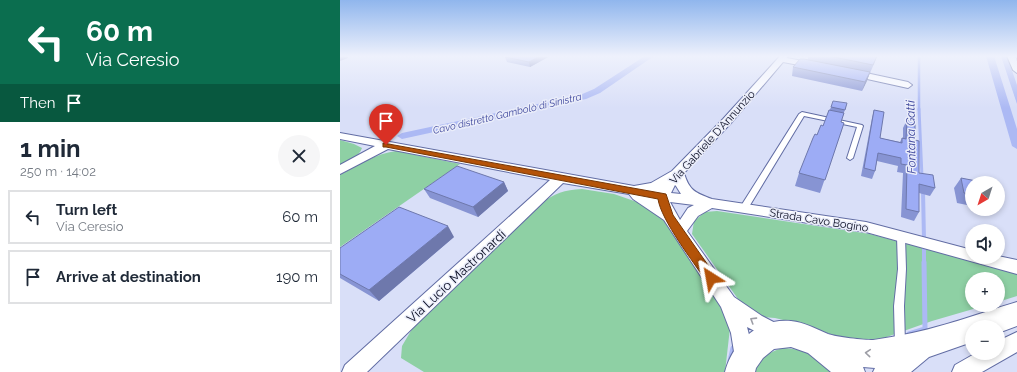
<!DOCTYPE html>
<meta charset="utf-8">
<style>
body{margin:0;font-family:Raleway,sans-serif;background:#f6f6f7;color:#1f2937;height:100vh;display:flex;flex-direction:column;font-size:15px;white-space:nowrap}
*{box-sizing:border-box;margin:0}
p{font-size:13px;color:#747a83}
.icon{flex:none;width:22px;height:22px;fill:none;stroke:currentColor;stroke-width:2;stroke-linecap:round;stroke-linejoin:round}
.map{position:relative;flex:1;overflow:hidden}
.drawer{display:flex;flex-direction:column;background:#fff;width:340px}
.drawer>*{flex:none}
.guide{background:#0b6e4f;color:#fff;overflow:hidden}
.needle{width:26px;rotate:219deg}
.fabs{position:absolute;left:625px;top:176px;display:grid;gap:8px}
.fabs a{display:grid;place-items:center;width:40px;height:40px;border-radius:50%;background:#fff;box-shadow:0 2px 6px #0003;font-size:20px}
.pin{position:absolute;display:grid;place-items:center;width:34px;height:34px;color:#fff;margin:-41px -17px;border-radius:50% 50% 50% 0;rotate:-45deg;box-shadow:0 0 4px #0007}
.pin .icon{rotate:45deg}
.me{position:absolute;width:44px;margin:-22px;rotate:326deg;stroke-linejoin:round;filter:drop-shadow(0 0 3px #0008)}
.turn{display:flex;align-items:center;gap:14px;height:84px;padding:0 20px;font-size:18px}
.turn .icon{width:52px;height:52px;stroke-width:2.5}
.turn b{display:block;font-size:28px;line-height:34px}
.then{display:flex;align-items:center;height:38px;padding:0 20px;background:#0003;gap:8px;font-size:15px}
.round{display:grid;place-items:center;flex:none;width:42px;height:42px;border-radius:21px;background:#f6f6f7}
.overview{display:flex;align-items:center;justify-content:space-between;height:68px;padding:0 20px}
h1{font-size:24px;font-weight:700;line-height:30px}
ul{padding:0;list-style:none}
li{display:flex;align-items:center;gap:12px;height:54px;margin:0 8px 6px;padding:0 12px;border:2px solid #e0e1e3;border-radius:0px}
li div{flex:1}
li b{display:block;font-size:15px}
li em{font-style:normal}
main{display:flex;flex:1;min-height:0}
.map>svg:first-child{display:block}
.green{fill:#8ed0a4}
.water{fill:#acb9f4}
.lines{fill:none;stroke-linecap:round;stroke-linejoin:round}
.stream-far3{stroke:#acb9f4;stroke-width:2.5}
.stream-far2{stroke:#acb9f4;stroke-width:3}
.stream-far1{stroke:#acb9f4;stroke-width:4}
.stream{stroke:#acb9f4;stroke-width:5}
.canal{fill:#acb9f4;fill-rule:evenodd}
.lane-casing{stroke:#626da4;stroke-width:2}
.street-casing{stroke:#626da4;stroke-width:2}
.secondary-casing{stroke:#626da4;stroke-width:2}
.lane{fill:#fff;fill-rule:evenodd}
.street{fill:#fff;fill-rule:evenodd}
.secondary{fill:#fff;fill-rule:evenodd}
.wall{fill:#8794d3}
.shaded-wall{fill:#6e78ac}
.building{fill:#9dacf5;stroke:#6e78ac}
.oneway{stroke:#9d9ea6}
.route{fill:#b45309;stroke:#753606}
.labels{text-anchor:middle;stroke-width:3;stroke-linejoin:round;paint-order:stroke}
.far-water-label{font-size:10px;font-style:italic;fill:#3f489d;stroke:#eaedfa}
.street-label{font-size:11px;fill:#090c21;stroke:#eaedfa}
.water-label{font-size:12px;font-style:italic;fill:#3f489d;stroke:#eaedfa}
.near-street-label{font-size:13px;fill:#090c21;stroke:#eaedfa}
</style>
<main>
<section class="drawer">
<div class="guide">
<div class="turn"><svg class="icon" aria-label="left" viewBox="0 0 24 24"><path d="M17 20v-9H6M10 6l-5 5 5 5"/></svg><div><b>60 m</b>Via Ceresio</div></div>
<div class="then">Then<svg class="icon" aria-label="arrive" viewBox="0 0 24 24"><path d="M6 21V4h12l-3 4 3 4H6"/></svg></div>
</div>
<div class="overview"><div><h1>1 min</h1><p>250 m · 14:02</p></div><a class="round"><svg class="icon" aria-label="close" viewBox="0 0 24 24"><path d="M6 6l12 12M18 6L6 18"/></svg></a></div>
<ul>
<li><svg class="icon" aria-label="left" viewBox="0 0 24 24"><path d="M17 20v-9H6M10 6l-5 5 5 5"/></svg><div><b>Turn left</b><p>Via Ceresio</p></div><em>60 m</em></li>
<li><svg class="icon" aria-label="arrive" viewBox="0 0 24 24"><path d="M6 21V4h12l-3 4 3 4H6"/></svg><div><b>Arrive at destination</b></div><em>190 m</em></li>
</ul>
</section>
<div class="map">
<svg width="677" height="372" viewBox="0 0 677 372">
<rect width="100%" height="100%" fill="#d9dff8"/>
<path class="green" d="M 0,140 L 14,144 L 22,148 C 19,157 8,161 0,165 Z
M 56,151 L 120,164 L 0,247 L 0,175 C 18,165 35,154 56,151 Z
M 242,189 L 274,194 L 297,202 L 311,208 L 324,221 L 375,295 L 390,328 L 385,372 L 84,372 L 61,358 L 62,346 L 72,329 L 200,204 C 215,193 224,190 242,189 Z
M 377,211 L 530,234 L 564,243 L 569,241 L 677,271 L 677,296 L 658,302 L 658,279 L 632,279 L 632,305 L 647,305 L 592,321 L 541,339 L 523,341 L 498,337 L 468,326 L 435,318 L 421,317 L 407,308 L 398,299 L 352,234 L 354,221 L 365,212 Z
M 443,348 C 466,349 475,356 492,372 L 413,372 C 420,358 428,352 443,348 Z"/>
<path class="water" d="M 661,56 L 667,56 L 677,85 L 677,104 Z"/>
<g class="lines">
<path class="stream-far3" d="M 579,57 L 579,110"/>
<path class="stream-far2" d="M 579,109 L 582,177"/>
<path class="stream-far1" d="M 583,191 L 584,240
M 584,248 L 584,263"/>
<path class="stream" d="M 569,334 L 585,329 L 584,262
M 390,361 L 393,348"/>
<path class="canal" d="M 305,56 L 314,56 L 260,93 L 246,99 L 62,139 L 57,136 L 62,133 L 240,95 L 254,89 Z
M 646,56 L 654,56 L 677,129 L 677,149 L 672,146 Z"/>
<defs>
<path id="lane" d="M 462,112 L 522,125 L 523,126 L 513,158 L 510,160 L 507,158 L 517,127 L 464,116 L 407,210 L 401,210 L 400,208 L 401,206 L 459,114 Z
M 561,234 L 564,235 L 565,237 L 566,269 L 564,306 L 565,345 L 564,349 L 560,350 L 556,349 L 555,345 L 554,306 L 558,269 L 557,237 L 558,235 Z"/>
<path id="street" d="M 440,56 L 448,56 L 447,58 L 478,64 L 479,66 L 475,68 L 443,62 L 391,123 L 344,173 C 349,190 355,193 372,199 L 526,222 L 632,250 L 632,257 L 658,257 L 658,256 L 677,260 L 677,274 L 526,232 L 372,208 L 358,216 L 347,231 L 394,297 L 422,316 L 445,328 L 447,334 L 445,340 L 438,343 L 407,327 L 415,358 L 412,365 L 405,368 L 398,365 L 395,358 L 391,333 L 381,307 L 324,220 L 293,199 L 289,194 L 223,183 L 27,372 L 2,372 L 5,365 L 210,180 L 48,149 L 0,174 L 0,165 L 35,146 L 0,139 L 0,133 L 294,186 L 311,183 L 332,171 L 383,119 ZM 335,185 L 336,186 L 341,194 L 331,193 ZM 330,202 L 354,205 L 348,208 L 340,220 Z
M 667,56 L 675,56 L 677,61 L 677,73 L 673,70 Z
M 512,70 L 568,82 L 572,85 L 568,88 L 509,75 L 508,73 Z
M 677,332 L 677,352 L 642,372 L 612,372 L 615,365 L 636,353 L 658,353 L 658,341 Z"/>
<path id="secondary" d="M 677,302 L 677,326 L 658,333 L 658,327 L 632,327 L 632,342 L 589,357 L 571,372 L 533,372 L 535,368 L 523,367 L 525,372 L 491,372 L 468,353 L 451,347 L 434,349 L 423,358 L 416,368 L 415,372 L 385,372 C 393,342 418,318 451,321 C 464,322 476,329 488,334 C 496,337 524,340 533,340 C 541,339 550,337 557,336 C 598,329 637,314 677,302 Z"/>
</defs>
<use href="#lane" class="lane-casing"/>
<use href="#street" class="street-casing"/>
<use href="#secondary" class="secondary-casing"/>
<use href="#lane" class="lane"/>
<use href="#street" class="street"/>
<use href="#secondary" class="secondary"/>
</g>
<path class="wall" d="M 210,56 L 190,67 L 167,62 L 165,57 Z
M 468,56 L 537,56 L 534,64 L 522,91 L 452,76 L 453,67 L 468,60 Z
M 507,103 L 501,122 L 504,123 L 480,193 L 455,186 L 459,173 L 477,135 L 483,126 L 491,107 Z
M 534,110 L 540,138 L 560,142 L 562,138 L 563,138 L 563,128 L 567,120 L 575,140 L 579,173 L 595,188 L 590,196 L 579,193 L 579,212 L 574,221 L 561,217 L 563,173 L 557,172 L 558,166 L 537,161 L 535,171 L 532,179 L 521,176 L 532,118 Z
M 621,178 L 632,183 L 632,206 L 617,203 L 614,188 Z
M 164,182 L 168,191 L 138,217 L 90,198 L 84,189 Z
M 644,209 L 652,209 L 651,211 Z
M 114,237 L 39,301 L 0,278 L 0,248 Z"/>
<path class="shaded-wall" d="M 0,56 L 7,56 L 8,58 L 0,61 Z
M 200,56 L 210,56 L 190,67 L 189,62 Z
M 530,72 L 527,81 L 522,91 L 525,82 Z
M 164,182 L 168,191 L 138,217 L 133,207 Z
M 108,226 L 114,237 L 39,301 L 29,290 Z"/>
<path class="building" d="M 167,56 L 200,56 L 189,62 L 165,57 Z
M 489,56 L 537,56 L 533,65 Z
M 460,59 L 464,59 L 530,72 L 525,82 L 453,67 Z
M 493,101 L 507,103 L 505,110 L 491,107 Z
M 489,110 L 504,113 L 501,122 L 504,123 L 485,180 L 459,173 L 473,138 L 475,134 L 477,135 L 481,125 L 483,126 Z
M 534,110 L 544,112 L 540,138 L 562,143 L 562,138 L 566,139 L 567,120 L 575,120 L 575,140 L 579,141 L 579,173 L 593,175 L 595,188 L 579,184 L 579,212 L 566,209 L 567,165 L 561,164 L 561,158 L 538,153 L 535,171 L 524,168 Z
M 117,166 L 164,182 L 133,207 L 84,189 Z
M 621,178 L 647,183 L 632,183 L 632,194 L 624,193 Z
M 59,207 L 108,226 L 29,290 L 0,274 L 0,248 Z"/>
<defs><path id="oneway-chevron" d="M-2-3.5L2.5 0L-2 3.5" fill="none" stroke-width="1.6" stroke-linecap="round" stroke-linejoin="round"/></defs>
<g class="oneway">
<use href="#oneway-chevron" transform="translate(413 320) rotate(-148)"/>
<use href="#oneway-chevron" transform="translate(528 353) rotate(-175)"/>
</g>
<linearGradient id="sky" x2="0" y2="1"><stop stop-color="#90b6ed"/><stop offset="0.52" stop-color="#eef1fc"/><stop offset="1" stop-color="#eef1fc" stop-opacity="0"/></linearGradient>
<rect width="677" height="108" fill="url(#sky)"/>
<path class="route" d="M 43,143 L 326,194 L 333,215 L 377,278 L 375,282 L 371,283 L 367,282 C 354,263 321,220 318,199 L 46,147 L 43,147 Z"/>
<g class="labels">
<g class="far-water-label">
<text transform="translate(167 113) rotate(-13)" y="4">Cavo distretto Gambolò di Sinistra</text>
</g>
<g class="street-label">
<text transform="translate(372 137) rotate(-48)" y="4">Via Gabriele D'Annunzio</text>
<text transform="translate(479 220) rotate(9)" y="4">Strada Cavo Bogino</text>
</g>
<g class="water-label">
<text transform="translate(571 137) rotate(-91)" y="4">Fontana Gatti</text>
</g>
<g class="near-street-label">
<text transform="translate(116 276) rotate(-43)" y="5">Via Lucio Mastronardi</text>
</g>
</g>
</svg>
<div class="fabs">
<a><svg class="needle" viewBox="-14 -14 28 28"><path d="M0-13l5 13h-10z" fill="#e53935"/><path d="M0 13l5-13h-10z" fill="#747a83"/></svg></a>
<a><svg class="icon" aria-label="sound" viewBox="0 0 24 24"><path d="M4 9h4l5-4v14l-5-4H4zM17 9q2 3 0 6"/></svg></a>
<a>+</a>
<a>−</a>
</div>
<div class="pin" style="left:46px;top:145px;background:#d93025"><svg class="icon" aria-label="arrive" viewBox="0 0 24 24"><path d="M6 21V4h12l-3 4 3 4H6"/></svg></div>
<svg class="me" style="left:371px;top:278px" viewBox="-20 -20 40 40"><path d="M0-17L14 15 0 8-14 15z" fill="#b45309" stroke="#fff" stroke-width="4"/></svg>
</div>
</main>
